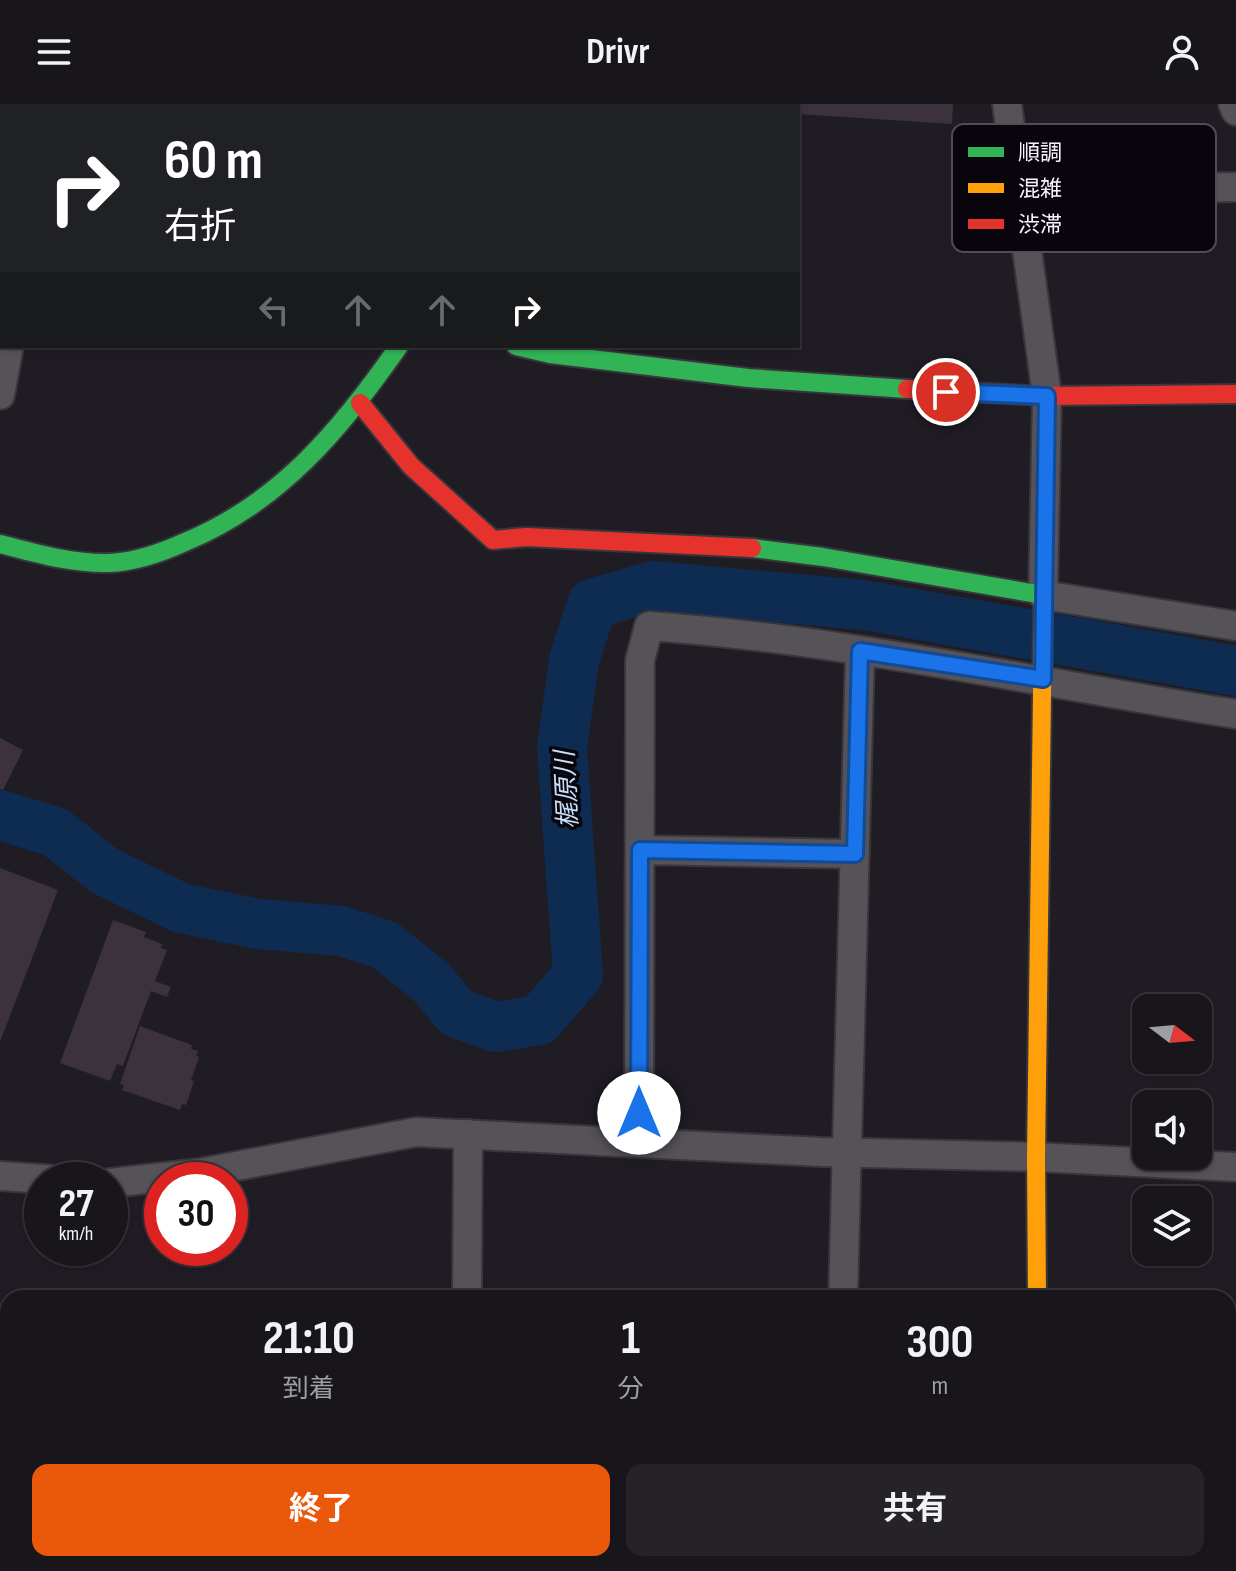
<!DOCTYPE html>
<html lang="ja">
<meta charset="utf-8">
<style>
body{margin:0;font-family:"Sofia Sans Condensed","Noto Sans JP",sans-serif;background:#252228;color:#f1f3f6;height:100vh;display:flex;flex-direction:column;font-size:30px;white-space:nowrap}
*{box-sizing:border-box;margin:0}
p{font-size:26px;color:#9f9fa3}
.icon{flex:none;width:44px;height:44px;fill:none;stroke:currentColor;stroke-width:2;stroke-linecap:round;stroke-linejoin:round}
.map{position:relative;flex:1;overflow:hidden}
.details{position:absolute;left:0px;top:1186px;width:1236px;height:282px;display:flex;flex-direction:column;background:#18151b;border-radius:24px 24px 0 0;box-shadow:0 2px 6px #0004,0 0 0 2px #36343a}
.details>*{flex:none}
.top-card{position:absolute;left:0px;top:0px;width:800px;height:244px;box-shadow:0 2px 6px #0004,0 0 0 2px #36343a;background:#202124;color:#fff;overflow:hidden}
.needle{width:52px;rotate:106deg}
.tools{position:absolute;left:1132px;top:890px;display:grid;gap:16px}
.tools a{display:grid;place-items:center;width:80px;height:80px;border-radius:16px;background:#18151b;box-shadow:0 2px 6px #0004,0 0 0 2px #36343a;font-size:40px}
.speed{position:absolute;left:24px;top:1058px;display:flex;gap:16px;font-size:40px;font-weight:700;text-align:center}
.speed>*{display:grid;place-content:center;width:104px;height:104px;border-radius:50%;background:#18151b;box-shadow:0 2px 6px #0004,0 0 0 2px #36343a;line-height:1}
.speed small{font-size:20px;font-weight:400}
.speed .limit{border:12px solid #d22;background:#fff;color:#111}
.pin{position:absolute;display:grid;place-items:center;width:68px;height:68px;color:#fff;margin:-34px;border:4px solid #fff;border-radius:50%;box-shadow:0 2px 8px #0007}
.me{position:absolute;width:88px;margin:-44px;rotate:0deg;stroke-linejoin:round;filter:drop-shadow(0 0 6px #0008)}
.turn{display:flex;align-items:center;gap:28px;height:168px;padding:0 32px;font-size:36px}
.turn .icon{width:104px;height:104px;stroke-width:2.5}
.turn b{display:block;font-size:56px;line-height:68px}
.lanes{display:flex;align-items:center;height:76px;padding:0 32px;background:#0003;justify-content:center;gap:40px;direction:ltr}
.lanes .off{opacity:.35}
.eta{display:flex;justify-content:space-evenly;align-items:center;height:136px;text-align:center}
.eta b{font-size:48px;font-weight:700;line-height:56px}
.action{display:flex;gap:16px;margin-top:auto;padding:16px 32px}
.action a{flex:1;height:92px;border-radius:16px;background:#ea580c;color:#fff;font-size:32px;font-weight:700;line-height:92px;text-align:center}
.action a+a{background:#252228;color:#f1f3f6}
header{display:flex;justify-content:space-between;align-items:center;height:104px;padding:0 32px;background:#18151b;font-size:36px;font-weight:700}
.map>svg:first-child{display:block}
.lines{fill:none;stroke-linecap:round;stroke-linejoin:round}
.river{stroke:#0e2c52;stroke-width:50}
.building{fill:#3c323d}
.street-casing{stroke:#38363c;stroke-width:32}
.fast-casing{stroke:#38363c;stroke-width:22}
.slow-casing{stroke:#38363c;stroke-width:22}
.jam-casing{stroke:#38363c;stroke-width:22}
.street{stroke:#555258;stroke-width:28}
.fast{stroke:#30b455;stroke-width:18}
.slow{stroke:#ff9f0a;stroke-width:18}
.jam{stroke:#e5322d;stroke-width:18}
.rail{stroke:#57555b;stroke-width:6;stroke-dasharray:10 10;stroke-linecap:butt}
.route-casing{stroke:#114b97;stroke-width:20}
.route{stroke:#1a73e8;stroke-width:14}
.labels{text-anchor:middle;stroke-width:7;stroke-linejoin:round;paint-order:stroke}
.water-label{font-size:26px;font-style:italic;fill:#c8ddf9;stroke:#08060c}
.key{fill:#08060c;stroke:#504d54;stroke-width:2}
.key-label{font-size:22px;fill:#f7f2fd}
</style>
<header><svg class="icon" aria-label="menu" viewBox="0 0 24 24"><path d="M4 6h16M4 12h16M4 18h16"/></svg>Drivr<svg class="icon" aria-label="person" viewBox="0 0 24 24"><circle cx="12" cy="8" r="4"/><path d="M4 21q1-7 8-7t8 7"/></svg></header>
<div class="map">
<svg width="1236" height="1467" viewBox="0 0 1236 1467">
<rect width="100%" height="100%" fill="#201c24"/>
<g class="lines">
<path class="river" d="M 0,711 L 55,728 L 105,767 L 181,804 L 258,820 L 341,827 L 385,841 L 431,878 L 457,909 L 496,923 L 539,916 L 578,871 L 562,644 L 574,556 L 592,500 L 653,482 L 864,501 L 1236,567"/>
</g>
<path class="building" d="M 798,0 L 953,0 L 952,20 L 798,10 Z
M 0,634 L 23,646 L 3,686 L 0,685 Z
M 0,764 L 58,786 L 0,938 Z
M 113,816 L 146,828 L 144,833 L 162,840 L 161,844 L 167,846 L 155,877 L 171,883 L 167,893 L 151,887 L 123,962 L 117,960 L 110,977 L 60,959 Z
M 140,922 L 192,941 L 191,945 L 198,947 L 196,952 L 199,953 L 191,976 L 194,977 L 186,1001 L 182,1000 L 180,1006 L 122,986 L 124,981 L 120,980 Z"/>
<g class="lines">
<defs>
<path id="street" d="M 433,0 L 435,2
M 1007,0 L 1047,292 L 1043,491 L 1236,522
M 1233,0 L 1236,7
M 677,2 L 677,0
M 0,4 L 2,5
M 1018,87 L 1236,83
M 0,171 L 2,172
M 0,291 L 9,242
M 640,746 L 855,750
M 639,1038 L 640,556 L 649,522 C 847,536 1040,579 1236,610
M 0,1072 L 58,1076
M 110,1079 L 200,1069 L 416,1028 L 822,1048 L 1036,1053 L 1236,1063
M 467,1194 L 468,1030
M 843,1194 L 860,547
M 0,1268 L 6,1374"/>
<path id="fast" d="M 516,242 L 550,250 L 748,274 L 907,285
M 0,440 C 35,449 72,460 109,459 C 135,458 161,449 185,438 C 280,399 342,324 399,242
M 752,444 L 823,453 L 1043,491 L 1043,513"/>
<path id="slow" d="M 1037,1194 L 1036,1053 L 1043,513"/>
<path id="jam" d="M 0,115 L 2,116
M 907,285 L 1047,292 L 1236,290
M 360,299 L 411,362 L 493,436 L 526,433 L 752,444
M 0,1374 L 8,1374
M 1228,1417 L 1236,1417"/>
</defs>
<use href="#street" class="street-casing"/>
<use href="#fast" class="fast-casing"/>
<use href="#slow" class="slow-casing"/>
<use href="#jam" class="jam-casing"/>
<use href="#street" class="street"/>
<use href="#fast" class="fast"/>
<use href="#slow" class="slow"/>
<use href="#jam" class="jam"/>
<path class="rail" d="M 0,1415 L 8,1415
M 0,1435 L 8,1435
M 598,1460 L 789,1467
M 1223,1460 L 1236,1460"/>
</g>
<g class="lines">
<defs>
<path id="route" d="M 639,1009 L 640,746 L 855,750 L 860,547 L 1043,575 L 1047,292 L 946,288"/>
</defs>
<use href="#route" class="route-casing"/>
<use href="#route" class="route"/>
</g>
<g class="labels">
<g class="water-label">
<text transform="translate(566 686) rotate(-93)" y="9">梶原川</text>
</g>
</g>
<rect x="952" y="20" width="264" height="128" rx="12" class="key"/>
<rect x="968" y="43" width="36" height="10" fill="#30b455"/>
<rect x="968" y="79" width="36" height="10" fill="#ff9f0a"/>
<rect x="968" y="115" width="36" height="10" fill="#e5322d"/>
<g class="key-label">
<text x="1018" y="56">順調</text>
<text x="1018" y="92">混雑</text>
<text x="1018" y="128">渋滞</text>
</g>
</svg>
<div class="tools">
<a><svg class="needle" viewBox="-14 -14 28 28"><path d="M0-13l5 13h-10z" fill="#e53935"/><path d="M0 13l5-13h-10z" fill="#9f9fa3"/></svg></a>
<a><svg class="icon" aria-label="sound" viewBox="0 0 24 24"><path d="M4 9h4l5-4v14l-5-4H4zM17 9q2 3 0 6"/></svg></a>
<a><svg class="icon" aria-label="layers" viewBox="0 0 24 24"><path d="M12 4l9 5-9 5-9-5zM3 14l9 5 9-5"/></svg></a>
</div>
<div class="speed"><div>27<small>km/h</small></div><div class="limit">30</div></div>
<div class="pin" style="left:946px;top:288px;background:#d93025"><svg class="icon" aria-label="arrive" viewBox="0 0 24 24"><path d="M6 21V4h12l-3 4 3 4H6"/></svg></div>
<svg class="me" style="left:639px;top:1009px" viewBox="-20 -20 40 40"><circle r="19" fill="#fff"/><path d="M0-13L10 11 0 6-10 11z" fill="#1a73e8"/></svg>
<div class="top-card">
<div class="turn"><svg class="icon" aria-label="right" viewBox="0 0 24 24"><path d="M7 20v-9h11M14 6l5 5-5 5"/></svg><div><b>60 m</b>右折</div></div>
<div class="lanes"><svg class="icon off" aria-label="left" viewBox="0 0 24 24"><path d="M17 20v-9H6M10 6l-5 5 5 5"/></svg><svg class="icon off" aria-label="ahead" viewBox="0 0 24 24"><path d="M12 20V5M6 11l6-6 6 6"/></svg><svg class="icon off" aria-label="ahead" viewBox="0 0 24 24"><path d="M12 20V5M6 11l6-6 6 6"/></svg><svg class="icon" aria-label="right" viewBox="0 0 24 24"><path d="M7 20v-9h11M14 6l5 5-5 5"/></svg></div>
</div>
<section class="details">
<div class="eta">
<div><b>21:10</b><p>到着</p></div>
<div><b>1</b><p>分</p></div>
<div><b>300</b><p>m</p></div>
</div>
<div class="action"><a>終了</a><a>共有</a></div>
</section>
</div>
